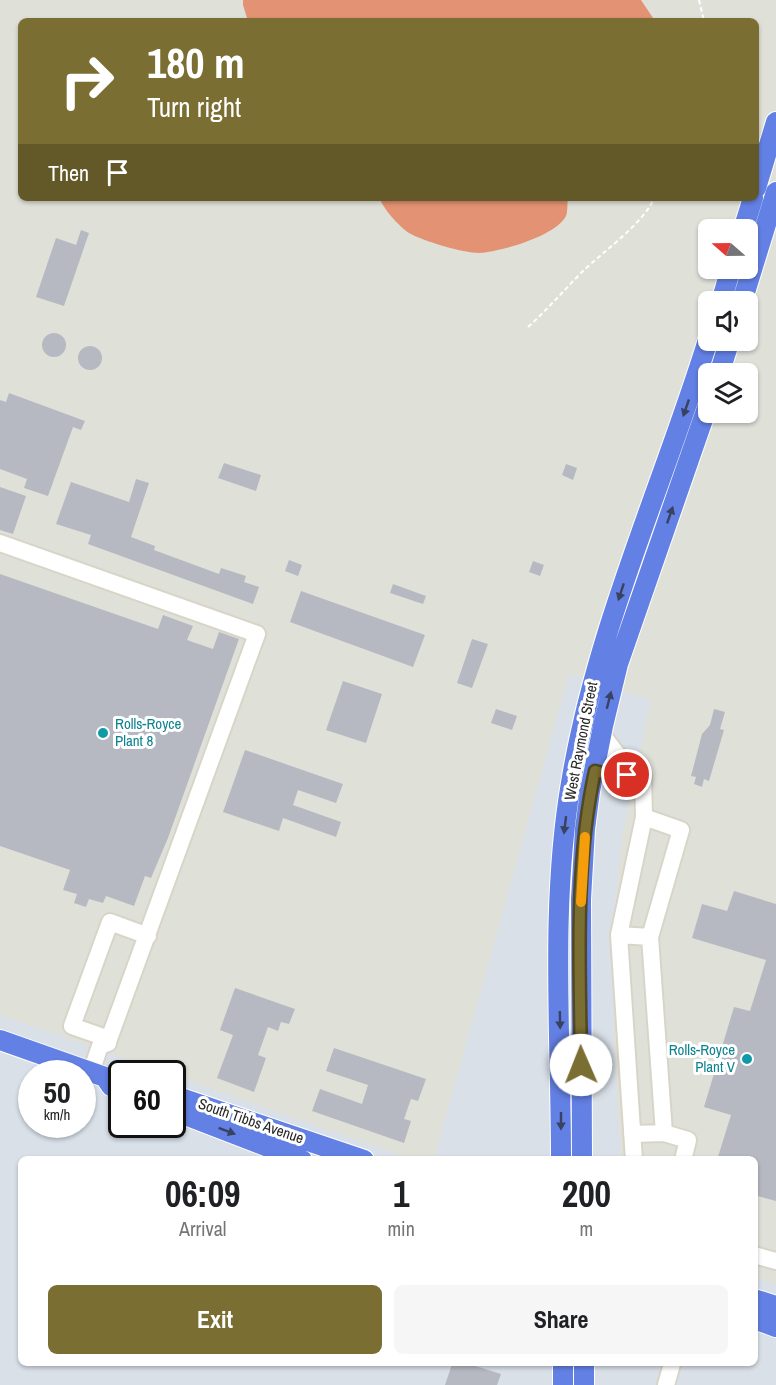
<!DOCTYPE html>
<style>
body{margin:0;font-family:"Archivo Narrow",sans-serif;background:#f6f6f6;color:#202124;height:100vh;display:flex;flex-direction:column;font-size:22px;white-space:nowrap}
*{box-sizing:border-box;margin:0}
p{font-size:20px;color:#757577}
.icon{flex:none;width:33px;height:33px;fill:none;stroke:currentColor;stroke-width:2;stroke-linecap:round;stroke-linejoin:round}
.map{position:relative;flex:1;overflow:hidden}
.drawer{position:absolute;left:18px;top:1156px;width:740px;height:210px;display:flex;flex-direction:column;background:#fff;border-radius:9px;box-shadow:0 2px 4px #0004}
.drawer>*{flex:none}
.guide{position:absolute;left:18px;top:18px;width:741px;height:183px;border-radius:9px;box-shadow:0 2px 4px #0004;background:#7b6e32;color:#fff;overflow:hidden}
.needle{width:39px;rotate:290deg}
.tools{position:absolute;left:698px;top:219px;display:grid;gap:12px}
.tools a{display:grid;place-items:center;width:60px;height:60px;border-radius:9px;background:#fff;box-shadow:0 2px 4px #0004;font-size:30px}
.speed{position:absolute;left:18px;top:1060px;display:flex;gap:12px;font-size:30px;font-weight:700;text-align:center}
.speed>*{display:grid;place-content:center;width:78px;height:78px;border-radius:50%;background:#fff;box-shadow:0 2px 4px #0004;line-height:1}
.speed small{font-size:15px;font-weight:400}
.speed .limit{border:3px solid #111;border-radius:9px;background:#fff;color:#111}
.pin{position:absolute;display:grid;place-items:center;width:51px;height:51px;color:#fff;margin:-26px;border:3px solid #fff;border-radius:50%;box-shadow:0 2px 6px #0007}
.me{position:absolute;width:66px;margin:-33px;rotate:359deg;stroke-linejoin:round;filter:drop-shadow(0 0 4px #0008)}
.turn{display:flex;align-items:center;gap:21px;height:126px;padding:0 30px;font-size:27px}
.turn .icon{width:78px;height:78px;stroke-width:2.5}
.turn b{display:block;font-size:42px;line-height:51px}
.then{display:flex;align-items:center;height:57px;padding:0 30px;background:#0003;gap:12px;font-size:22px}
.eta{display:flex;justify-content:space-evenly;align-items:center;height:102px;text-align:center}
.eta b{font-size:36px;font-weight:800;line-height:42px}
.action{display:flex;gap:12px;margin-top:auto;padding:12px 30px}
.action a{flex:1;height:69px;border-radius:9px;background:#7b6e32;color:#fff;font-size:24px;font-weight:800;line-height:69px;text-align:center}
.action a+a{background:#f6f6f6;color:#202124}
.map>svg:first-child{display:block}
.industrial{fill:#dfe1d9;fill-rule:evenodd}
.water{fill:#e39273}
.building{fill:#b6b9c1}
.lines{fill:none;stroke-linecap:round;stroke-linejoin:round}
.minor-casing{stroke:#d8d5c8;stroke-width:20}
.major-casing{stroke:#fff;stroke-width:22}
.path{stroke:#fff;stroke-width:2;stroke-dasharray:4.5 3;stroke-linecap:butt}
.minor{stroke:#fff;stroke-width:16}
.major{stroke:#6380e4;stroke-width:20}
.oneway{fill:#394260}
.route-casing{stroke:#504820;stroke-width:15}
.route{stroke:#7b6e32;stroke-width:10}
.slow{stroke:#f59e0b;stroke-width:10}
.culture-dot{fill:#0f9aa8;stroke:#fff;stroke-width:2}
.labels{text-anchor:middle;stroke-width:6;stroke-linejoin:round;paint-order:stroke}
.culture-label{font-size:15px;fill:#0d838f;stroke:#fff;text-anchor:start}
.street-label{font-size:15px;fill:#272727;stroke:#fff}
</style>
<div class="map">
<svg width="776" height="1385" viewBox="0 0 776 1385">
<rect width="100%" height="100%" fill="#d9e0e8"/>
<path class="industrial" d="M 0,0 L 776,0 L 776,1285 L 755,1277 L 754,1160 L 621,1159 L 614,1043 L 615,904 L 623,832 L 651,700 L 569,674 L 434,1159 L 412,1159 L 173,1076 L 172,1074 L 168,1074 L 0,1015 ZM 21,21 L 756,21 L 756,198 L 21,198 ZM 708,230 L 747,230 L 747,268 L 708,268 ZM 708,302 L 747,302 L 747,340 L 708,340 ZM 708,374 L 747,374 L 747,412 L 708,412 Z"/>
<path class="water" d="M 243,0 L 641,0 L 655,21 L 244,21 L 247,18 L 243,5 Z
M 380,198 L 568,198 C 567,203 568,212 566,216 C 556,236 500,252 479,253 C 463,253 423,241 409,233 C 400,227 382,208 380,198 Z"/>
<path class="building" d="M 81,230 L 89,233 L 64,306 L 36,297 L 56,238 L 76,245 Z
M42 345a12 12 0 1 1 24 0a12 12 0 1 1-24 0Z
M78 358a12 12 0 1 1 24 0a12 12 0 1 1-24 0Z
M 9,393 L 85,421 L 81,430 L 73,427 L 48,496 L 24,488 L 27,479 L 0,469 L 0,400 L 6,402 Z
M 224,463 L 261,475 L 256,491 L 218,478 Z
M 566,464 L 577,468 L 573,480 L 562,475 Z
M 136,479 L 149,483 L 131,537 L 155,546 L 154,550 L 219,574 L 221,568 L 246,576 L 244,582 L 259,587 L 253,604 L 88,544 L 91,535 L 56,524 L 71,482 L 129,502 Z
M 0,487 L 26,496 L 13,534 L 0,530 Z
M 289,560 L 302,565 L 298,576 L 285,571 Z
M 533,561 L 544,565 L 540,576 L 529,572 Z
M 0,574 L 158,629 L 163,615 L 193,626 L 187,640 L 213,649 L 219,632 L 239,639 L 168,838 L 151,878 L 145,876 L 134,906 L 106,896 L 103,903 L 89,899 L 86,907 L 74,903 L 77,894 L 63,890 L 70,870 L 0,846 Z
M 393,584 L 426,596 L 423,604 L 390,593 Z
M 301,591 L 425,635 L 413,667 L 290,622 Z
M 472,639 L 488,644 L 472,688 L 457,683 Z
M 343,681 L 382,694 L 366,743 L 326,730 Z
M 496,709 L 517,716 L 512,730 L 491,723 Z
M 714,709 L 725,712 L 720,729 L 724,730 L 709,781 L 704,779 L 702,787 L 694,784 L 696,777 L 691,776 L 702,734 L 710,725 Z
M 245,750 L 343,784 L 336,803 L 298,790 L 293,805 L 341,822 L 336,837 L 283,818 L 279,831 L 223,812 Z
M 734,891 L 776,904 L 776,1201 L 754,1195 L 754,1160 L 717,1160 L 731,1115 L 704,1107 L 734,1007 L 750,1011 L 766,960 L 692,938 L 702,904 L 727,911 Z
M 235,988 L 295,1009 L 289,1024 L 281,1022 L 278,1031 L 268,1027 L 258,1055 L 266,1058 L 254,1092 L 217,1078 L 233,1035 L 220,1030 Z
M 334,1048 L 426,1079 L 418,1101 L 411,1099 L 404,1119 L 411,1121 L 404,1143 L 312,1111 L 320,1089 L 362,1104 L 368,1085 L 326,1071 Z
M 452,1364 L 469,1364 L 501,1374 L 497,1385 L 445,1385 Z"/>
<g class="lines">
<defs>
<path id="minor" d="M 0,543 L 257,634 L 109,1039 L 108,1043 L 100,1046 L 91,1072
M 601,733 L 617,754 L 643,776 L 644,817 L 619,935 L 634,1160
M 577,746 L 595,771 L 611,775 L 643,776
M 644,817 L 681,830 L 650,937 L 664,1133
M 619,935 L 650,937
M 109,1039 L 72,1026 L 110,922 L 148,936
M 632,1134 L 664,1133 L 688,1140 L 683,1160
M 754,1255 L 776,1261
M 666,1385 L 672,1364"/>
<path id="major" d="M 756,188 L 776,122
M 743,230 L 753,198
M 721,302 L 731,268
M 742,302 L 776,192
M 719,374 L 730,340
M 0,1040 L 105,1077 L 111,1086 L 122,1090
M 172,1095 L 364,1160
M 172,1110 L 302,1160
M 561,1160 C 561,1035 550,905 571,783 C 596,630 662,488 708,340
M 582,1160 L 581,899 L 585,829 L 590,791 L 603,726 L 618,664 L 708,405
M 754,1299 L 776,1306
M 754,1319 L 776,1327
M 563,1364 L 563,1385
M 584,1364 L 584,1385"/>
</defs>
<use href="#minor" class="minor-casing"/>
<use href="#major" class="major-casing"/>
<path class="path" d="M 699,0 L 704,21
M 528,327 C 548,309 564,290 583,271 C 603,252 645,222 654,198"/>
<use href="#minor" class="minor"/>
<use href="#major" class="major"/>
</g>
<defs><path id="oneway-solid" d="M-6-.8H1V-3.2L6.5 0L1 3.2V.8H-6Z" transform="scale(1.5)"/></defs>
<g class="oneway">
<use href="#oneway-solid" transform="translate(686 408) rotate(109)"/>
<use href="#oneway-solid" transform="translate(670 515) rotate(-71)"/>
<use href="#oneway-solid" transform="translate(621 592) rotate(108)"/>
<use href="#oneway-solid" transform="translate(609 700) rotate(-76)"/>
<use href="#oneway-solid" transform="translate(565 825) rotate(97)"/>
<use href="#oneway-solid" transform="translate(560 1020) rotate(89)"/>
<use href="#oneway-solid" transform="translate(561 1121) rotate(90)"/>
<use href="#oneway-solid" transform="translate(227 1131) rotate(21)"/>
</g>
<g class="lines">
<defs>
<path id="route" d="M 581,1065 C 580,968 574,867 595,771 L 611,775 L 627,775"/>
</defs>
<use href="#route" class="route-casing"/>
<use href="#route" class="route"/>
<path class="slow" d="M 581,902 L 585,837"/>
</g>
<g class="culture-dot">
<circle cx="103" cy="733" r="6"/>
<circle cx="747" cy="1059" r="6"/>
</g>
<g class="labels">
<g class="culture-label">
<text x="115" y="729">Rolls-Royce<tspan x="115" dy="17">Plant 8</tspan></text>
<text x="735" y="1055" text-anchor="end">Rolls-Royce<tspan x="735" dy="17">Plant V</tspan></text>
</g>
<g class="street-label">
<text transform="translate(581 741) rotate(-79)" y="5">West Raymond Street</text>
<text transform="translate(251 1121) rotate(19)" y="5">South Tibbs Avenue</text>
</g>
</g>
</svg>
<div class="tools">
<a><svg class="needle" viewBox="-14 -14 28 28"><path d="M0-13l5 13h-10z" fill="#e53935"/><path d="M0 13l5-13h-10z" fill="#757577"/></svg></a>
<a><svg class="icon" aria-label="sound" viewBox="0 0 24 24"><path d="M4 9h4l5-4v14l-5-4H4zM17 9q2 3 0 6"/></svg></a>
<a><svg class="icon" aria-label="layers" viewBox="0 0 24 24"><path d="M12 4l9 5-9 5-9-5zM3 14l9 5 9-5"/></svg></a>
</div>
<div class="speed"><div>50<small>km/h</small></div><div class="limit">60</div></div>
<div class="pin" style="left:627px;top:775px;background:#d93025"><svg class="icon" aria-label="arrive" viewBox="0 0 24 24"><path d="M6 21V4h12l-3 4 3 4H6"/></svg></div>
<svg class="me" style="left:581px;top:1065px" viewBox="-20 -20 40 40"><circle r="19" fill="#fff"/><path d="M0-13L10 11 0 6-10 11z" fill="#7b6e32"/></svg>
<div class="guide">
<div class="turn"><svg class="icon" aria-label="right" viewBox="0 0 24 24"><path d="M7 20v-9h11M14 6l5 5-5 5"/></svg><div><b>180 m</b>Turn right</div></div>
<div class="then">Then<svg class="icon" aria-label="arrive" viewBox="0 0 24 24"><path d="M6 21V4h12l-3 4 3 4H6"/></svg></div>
</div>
<section class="drawer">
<div class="eta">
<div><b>06:09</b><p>Arrival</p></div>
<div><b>1</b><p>min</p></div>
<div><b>200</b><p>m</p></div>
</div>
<div class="action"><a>Exit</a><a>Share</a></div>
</section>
</div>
